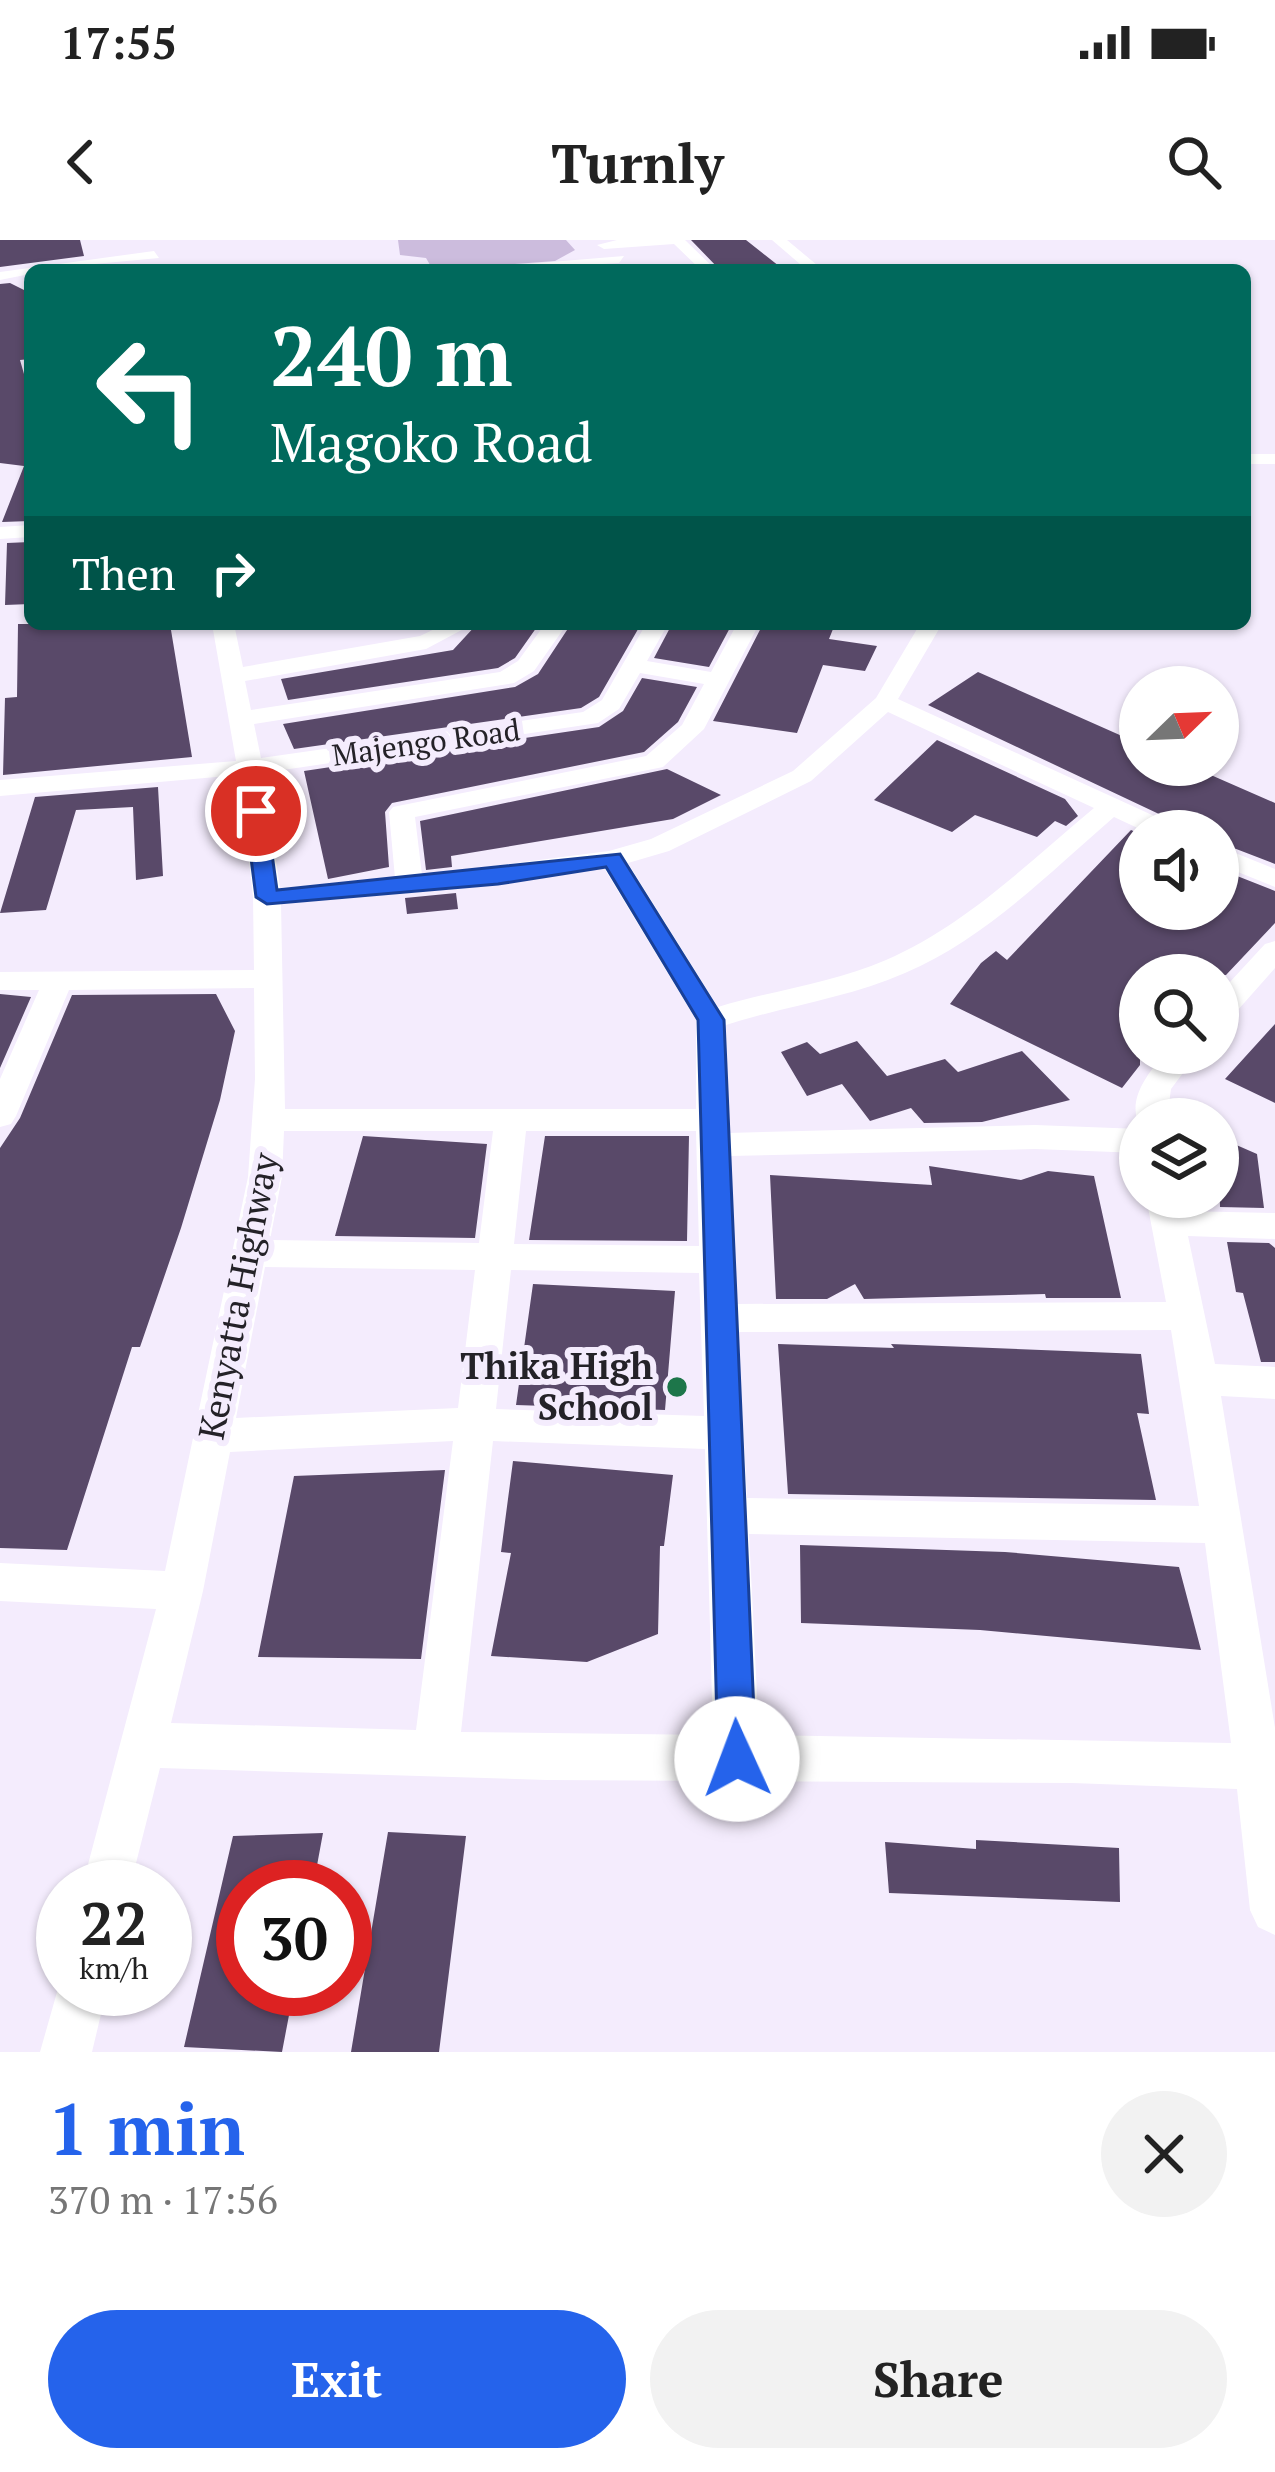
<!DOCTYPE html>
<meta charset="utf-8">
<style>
body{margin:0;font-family:"PT Serif",serif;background:#f2f2f2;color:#222;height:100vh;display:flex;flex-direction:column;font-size:45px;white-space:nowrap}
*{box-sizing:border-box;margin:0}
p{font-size:39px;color:#767676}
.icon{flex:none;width:66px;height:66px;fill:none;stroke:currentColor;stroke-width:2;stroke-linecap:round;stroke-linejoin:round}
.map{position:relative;height:1812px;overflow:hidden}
.drawer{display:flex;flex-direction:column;background:#fff;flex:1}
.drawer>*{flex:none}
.top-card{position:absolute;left:24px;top:24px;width:1227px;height:366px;border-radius:18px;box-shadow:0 3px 9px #0004;background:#00695c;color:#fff;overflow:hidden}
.needle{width:78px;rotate:67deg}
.fabs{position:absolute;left:1119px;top:426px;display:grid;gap:24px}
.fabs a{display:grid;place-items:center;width:120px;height:120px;border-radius:50%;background:#fff;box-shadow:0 3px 9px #0004;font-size:60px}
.speed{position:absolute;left:36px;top:1620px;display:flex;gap:24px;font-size:60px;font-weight:700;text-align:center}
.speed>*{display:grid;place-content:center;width:156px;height:156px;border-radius:50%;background:#fff;box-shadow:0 3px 9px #0004;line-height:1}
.speed small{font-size:30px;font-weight:400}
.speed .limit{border:18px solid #d22;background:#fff;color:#111}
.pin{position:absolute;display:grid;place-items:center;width:102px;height:102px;color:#fff;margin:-51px;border:6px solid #fff;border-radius:50%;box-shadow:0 3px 12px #0007}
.me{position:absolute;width:132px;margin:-66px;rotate:358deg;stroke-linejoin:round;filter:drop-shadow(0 0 9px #0008)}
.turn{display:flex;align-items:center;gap:42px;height:252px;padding:0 48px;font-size:54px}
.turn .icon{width:156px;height:156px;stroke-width:2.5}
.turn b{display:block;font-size:84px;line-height:102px}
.then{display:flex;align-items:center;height:114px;padding:0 48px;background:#0003;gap:24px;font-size:45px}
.round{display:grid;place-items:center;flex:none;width:126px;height:126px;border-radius:63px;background:#f2f2f2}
.overview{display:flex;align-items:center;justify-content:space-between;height:204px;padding:0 48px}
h1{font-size:72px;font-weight:700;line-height:90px;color:#2563eb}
.cta{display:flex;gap:24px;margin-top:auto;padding:24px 48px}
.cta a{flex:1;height:138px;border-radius:72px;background:#2563eb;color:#fff;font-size:48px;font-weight:700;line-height:138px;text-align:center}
.cta a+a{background:#f2f2f2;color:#222}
.status{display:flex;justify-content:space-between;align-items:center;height:84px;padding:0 60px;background:#fff;direction:ltr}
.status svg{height:33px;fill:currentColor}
header{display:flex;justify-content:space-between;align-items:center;height:156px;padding:0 48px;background:#fff;font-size:54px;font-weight:700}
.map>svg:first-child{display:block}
.green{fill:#ccbcdd}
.building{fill:#594969}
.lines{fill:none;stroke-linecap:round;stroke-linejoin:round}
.street{fill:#fff;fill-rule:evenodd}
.route{fill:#2563eb;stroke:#184099;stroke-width:3}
.poi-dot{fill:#1d764a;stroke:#f4ecfd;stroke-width:4.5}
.labels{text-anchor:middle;stroke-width:12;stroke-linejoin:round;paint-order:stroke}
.far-street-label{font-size:30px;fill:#242228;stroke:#f4ecfd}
.street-label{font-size:36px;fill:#242228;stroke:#f4ecfd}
.poi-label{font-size:36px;font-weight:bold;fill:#242228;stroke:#f4ecfd;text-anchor:end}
</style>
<div class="status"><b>17:55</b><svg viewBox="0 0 49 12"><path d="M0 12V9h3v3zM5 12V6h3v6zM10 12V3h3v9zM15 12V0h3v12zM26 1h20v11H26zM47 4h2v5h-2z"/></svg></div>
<header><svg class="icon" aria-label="back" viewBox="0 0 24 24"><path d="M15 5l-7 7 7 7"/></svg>Turnly<svg class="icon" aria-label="search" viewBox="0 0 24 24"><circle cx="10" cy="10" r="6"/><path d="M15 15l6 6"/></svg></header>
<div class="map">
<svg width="1275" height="1812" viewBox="0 0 1275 1812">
<rect width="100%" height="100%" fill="#f4ecfd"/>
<path class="green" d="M 398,0 L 566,0 L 575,10 L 555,21 L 433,30 L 426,18 L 400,15 Z"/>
<path class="building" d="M 0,0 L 80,0 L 84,16 L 0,27 Z
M 691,0 L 746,0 L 784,30 L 720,30 Z
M 10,43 L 30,53 L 30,119 L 20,120 L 30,155 L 30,281 L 2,282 L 24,226 L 0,223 L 0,44 Z
M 30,302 L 30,364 L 5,365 L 7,303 Z
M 18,384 L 170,384 L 192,517 L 3,535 L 5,458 L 17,457 Z
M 477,384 L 539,384 L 515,418 L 498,428 L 288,460 L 281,439 L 453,410 Z
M 571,384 L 641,384 L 599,457 L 581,468 L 294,509 L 283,484 L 515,447 L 538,434 Z
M 672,384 L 732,384 L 709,427 L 654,418 Z
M 763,384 L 835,384 L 829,399 L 877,406 L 865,431 L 823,425 L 797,493 L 713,481 Z
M 978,432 L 1140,504 L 1140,525 L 1188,525 L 1275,563 L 1275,624 L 1218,602 L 1218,591 L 1195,591 L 928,465 Z
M 642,438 L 697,447 L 678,482 L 644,512 L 392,563 L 385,572 L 389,627 L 328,639 L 304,531 L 599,487 L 623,471 Z
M 937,500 L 1065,559 L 1078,576 L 1066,586 L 1055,581 L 1037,597 L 975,575 L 952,592 L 874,560 Z
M 667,529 L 721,555 L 673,579 L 451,616 L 452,627 L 426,630 L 420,581 Z
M 158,547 L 163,636 L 136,640 L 133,567 L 76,570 L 46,670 L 0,673 L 35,557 Z
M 1131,590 L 1140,594 L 1140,669 L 1218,669 L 1218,641 L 1227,632 L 1275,651 L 1275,683 L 1226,735 L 1140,735 L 1140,825 L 1122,848 L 950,764 L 981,723 L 996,711 L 1007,720 Z
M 456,653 L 458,669 L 407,674 L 405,658 Z
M 0,754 L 31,757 L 0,828 Z
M 216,754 L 235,791 L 220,860 L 181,988 L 140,1107 L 132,1107 L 67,1310 L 0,1308 L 0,908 L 20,878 L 72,755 Z
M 1275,784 L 1275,863 L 1225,839 Z
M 857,801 L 887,836 L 945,819 L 958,832 L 1022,811 L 1070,860 L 982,882 L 924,883 L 911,868 L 870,881 L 842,844 L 807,856 L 781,812 L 807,802 L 820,814 Z
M 363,896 L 487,904 L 475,998 L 335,996 Z
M 545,896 L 689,896 L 687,1001 L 529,1000 Z
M 1218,897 L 1257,914 L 1264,968 L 1220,967 Z
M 929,926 L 1021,940 L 1048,931 L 1094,936 L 1121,1058 L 1046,1058 L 1045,1054 L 864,1059 L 855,1044 L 827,1059 L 776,1059 L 770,935 L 932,945 Z
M 1227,1002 L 1269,1003 L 1275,1008 L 1275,1122 L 1261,1122 L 1243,1053 L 1236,1052 Z
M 533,1044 L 675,1051 L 665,1170 L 516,1165 Z
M 778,1104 L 894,1108 L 891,1104 L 1141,1114 L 1149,1174 L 1137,1173 L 1156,1260 L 788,1254 Z
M 513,1221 L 673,1235 L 664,1306 L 660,1306 L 658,1394 L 587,1422 L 491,1416 L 511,1313 L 501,1312 Z
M 445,1230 L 421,1419 L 258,1417 L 294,1236 Z
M 800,1305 L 1005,1312 L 1179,1327 L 1201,1410 L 980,1390 L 801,1383 Z
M 388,1592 L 466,1596 L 439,1812 L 351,1812 Z
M 323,1593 L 313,1647 L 243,1647 L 243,1749 L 294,1749 L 282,1812 L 184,1807 L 233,1596 Z
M 976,1600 L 1119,1608 L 1120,1662 L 889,1653 L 885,1602 L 976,1609 Z"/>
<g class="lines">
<path class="street" d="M 617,0 L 685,0 L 716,30 L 701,30 L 674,4 L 604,9 L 597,5 Z
M 772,0 L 787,0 L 823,30 L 807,30 Z
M 154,11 L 159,18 L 30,30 L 30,34 L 0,40 L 0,32 Z
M 624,16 L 619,23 L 494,30 L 501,26 Z
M 1245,214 L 1275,214 L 1275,224 L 1245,224 Z
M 30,285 L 30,297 L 0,299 L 0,287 Z
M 212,384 L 234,384 L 243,427 L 420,396 L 445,384 L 473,384 L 426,409 L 245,441 L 251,470 L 500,432 L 518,421 L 545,384 L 567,384 L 534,431 L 514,443 L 254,484 L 261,518 L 583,472 L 602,460 L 646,384 L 668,384 L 647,421 L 711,432 L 737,384 L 759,384 L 704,489 L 663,527 L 415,577 L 422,635 L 609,611 L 651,599 L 793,531 L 876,458 L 920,384 L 942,384 L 898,459 L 1174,585 L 1178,591 L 1144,591 L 1114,577 C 1048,634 986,698 905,733 C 848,758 785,766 726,785 L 728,893 L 1035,885 L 1140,889 L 1140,913 L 1035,909 L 729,916 L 737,1064 L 1166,1062 L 1146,957 L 1180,957 L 1183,971 L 1275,973 L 1275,999 L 1188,996 L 1215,1124 L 1275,1127 L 1275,1159 L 1221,1156 L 1275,1488 L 1275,1695 L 1258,1687 L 1250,1670 L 1237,1549 L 1072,1543 L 547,1540 L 160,1528 L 130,1647 L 82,1647 L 156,1369 L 0,1361 L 0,1323 L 165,1331 L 248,937 L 255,839 L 254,748 L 69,750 L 16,876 L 11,884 L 0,887 L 0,839 L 39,750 L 0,750 L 0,732 L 254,730 L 253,657 L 239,535 L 0,556 L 0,540 L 236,521 ZM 640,433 L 704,444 L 682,485 L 646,516 L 393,567 L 389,572 L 395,638 L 280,648 L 263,533 L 598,483 L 619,469 ZM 888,472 L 1094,568 C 1028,623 966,685 886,720 C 833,743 774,750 718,767 L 628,623 L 669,611 L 811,541 ZM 604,628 L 696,780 L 696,869 L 285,869 L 281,664 L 498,645 ZM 284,891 L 493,891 L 479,1003 L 270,1000 L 282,937 ZM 526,891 L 696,891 L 699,1006 L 514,1004 ZM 265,1027 L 475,1030 L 458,1168 L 236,1178 ZM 511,1030 L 699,1033 L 704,1176 L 496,1169 ZM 1171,1090 L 1199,1266 L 747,1258 L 738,1092 ZM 453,1201 L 416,1490 L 171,1483 L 203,1351 L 230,1212 ZM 493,1201 L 705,1209 L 713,1495 L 461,1492 ZM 749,1294 L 1205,1303 L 1231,1503 L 759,1495 Z
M 1218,606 L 1275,629 L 1275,647 L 1218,624 Z
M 1275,701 L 1275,728 L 1229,780 L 1218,783 L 1218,755 L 1265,704 Z
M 1165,813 L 1198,813 L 1171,849 L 1167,879 L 1140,879 L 1140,887 C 1126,859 1148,834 1165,813 Z
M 63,1731 L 63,1749 L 107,1749 L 92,1812 L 40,1812 Z"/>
</g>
<path class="route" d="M 256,564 L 266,571 L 277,650 L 620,614 L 724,780 L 756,1519 L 751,1533 L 737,1538 L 724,1533 L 718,1519 L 698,780 L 606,627 L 498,644 L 267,664 L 256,657 L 245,571 Z"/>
<circle class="poi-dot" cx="677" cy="1147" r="12"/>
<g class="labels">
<g class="far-street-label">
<text transform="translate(426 503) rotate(-8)" y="10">Majengo Road</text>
</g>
<g class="street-label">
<text transform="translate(238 1056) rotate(-79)" y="13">Kenyatta Highway</text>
</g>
<g class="poi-label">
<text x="653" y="1139">Thika High<tspan x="653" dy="41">School</tspan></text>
</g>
</g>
</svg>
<div class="fabs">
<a><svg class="needle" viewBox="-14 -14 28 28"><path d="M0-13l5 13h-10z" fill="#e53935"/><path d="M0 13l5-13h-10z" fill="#767676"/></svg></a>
<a><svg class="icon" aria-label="sound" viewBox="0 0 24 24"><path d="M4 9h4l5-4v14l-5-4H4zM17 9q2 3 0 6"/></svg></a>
<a><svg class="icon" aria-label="search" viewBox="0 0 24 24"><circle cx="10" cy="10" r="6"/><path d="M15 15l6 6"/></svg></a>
<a><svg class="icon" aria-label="layers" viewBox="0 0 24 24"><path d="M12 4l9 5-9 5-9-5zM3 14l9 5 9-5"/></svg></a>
</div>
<div class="speed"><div>22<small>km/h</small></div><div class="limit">30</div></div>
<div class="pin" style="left:256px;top:571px;background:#d93025"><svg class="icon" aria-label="arrive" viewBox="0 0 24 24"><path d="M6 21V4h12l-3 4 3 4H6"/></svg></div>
<svg class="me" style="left:737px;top:1519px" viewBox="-20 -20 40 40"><circle r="19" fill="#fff"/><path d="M0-13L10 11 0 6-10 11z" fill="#2563eb"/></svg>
<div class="top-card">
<div class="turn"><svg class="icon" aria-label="left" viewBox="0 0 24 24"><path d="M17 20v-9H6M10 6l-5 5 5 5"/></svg><div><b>240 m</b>Magoko Road</div></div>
<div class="then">Then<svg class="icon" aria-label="right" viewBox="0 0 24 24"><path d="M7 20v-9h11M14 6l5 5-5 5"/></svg></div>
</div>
</div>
<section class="drawer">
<div class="overview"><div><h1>1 min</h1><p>370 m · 17:56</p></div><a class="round"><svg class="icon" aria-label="close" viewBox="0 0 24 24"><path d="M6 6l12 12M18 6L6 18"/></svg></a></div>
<div class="cta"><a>Exit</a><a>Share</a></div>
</section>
